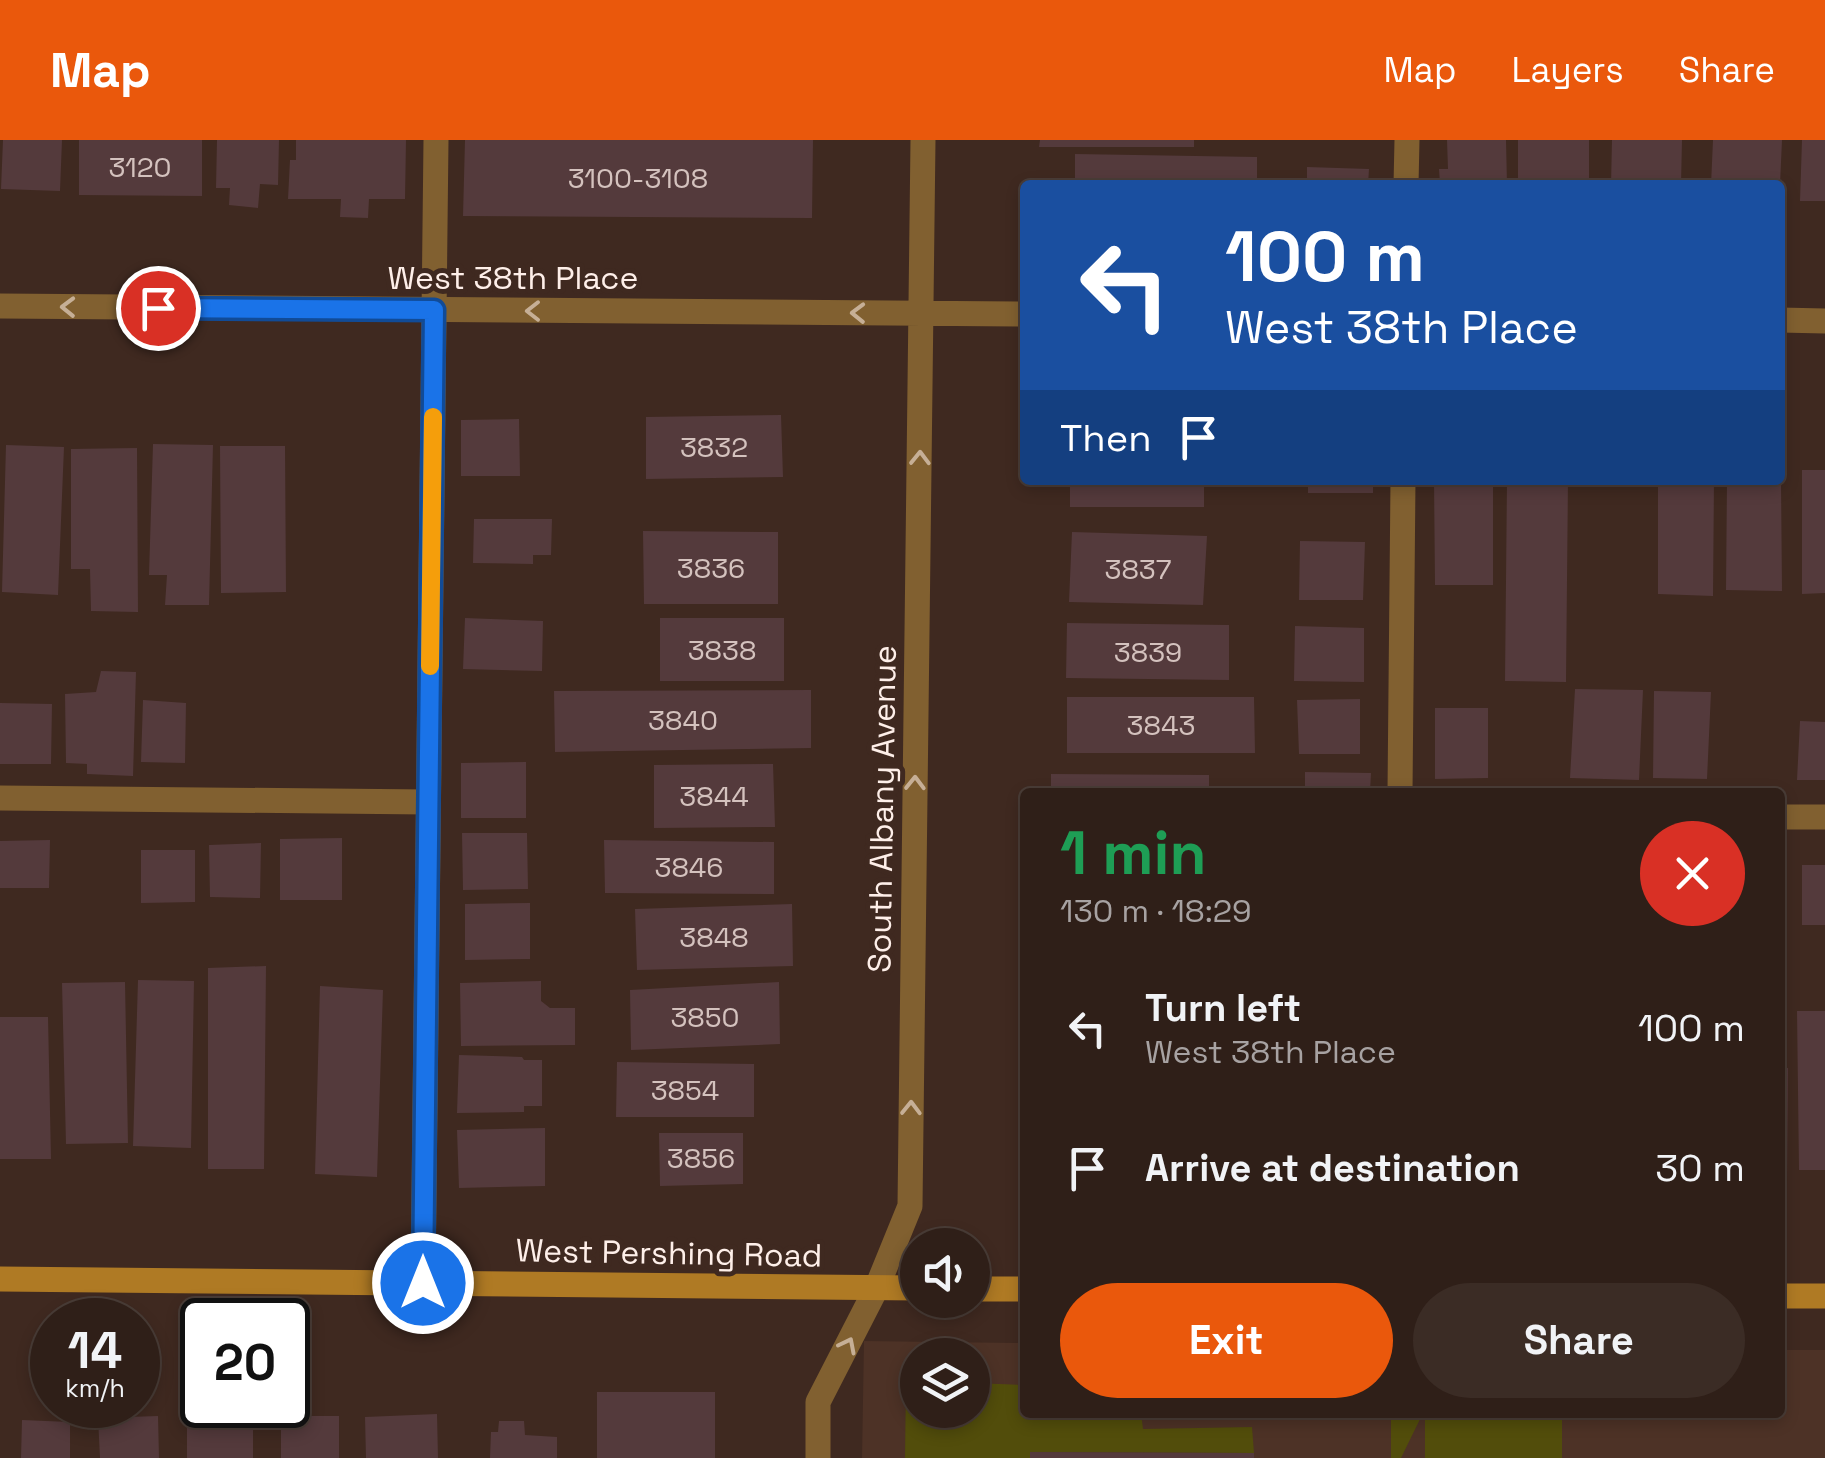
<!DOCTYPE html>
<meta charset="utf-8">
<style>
body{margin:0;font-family:"Space Grotesk",sans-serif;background:#3b2c25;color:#f1f3f6;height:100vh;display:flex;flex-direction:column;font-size:38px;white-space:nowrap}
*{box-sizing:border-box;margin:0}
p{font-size:32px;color:#a7a2a2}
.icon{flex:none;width:55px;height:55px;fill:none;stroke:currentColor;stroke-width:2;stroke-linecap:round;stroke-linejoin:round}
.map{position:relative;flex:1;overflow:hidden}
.drawer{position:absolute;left:1020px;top:648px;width:765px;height:630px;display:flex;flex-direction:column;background:#2f1f18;border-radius:10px;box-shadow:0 5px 15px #0003,0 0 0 2px #4a3d37}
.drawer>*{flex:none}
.hud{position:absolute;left:1020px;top:40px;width:765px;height:305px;border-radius:10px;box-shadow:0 5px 15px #0003,0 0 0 2px #4a3d37;background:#1a4fa0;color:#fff;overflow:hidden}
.controls{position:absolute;left:900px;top:1088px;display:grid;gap:20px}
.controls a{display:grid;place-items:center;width:90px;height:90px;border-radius:50%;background:#2f1f18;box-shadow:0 5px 15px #0003,0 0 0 2px #4a3d37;font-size:50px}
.speed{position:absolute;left:30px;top:1158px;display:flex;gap:20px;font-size:50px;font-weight:700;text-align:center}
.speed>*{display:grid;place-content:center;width:130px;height:130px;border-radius:50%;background:#2f1f18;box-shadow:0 5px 15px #0003,0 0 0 2px #4a3d37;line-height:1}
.speed small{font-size:25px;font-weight:400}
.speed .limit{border:5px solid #111;border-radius:15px;background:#fff;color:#111}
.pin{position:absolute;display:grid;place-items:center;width:85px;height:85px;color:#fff;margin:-42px;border:5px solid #fff;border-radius:50%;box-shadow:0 2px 10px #0007}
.me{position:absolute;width:110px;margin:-55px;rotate:0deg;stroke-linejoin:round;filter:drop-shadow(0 0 8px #0008)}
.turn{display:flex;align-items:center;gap:35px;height:210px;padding:0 40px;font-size:45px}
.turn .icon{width:130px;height:130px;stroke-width:2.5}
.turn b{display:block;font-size:70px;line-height:85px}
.then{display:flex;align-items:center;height:95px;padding:0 40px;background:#0003;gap:20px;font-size:38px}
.round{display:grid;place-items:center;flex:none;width:105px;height:105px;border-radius:52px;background:#3b2c25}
.head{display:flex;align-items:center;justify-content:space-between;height:170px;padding:0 40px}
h1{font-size:60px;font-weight:700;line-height:75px;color:#1e9e55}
.cta{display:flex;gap:20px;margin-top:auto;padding:20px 40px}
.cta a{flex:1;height:115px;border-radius:60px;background:#ea580c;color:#fff;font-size:40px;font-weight:700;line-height:115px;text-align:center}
.cta a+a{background:#3b2c25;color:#f1f3f6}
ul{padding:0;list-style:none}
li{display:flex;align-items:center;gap:30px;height:140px;padding:0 40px}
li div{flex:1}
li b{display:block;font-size:38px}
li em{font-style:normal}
header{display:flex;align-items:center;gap:60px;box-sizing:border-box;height:140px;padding:0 50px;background:#ea580c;color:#fff}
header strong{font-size:48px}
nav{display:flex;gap:55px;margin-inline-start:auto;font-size:35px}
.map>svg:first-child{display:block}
.built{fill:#4d3226;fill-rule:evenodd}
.green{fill:#524d0b}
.building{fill:#543a3c}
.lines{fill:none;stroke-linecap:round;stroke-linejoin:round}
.lane{stroke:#816030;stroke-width:25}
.street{stroke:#816030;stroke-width:25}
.secondary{stroke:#af7a24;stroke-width:25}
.oneway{stroke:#c6af96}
.route-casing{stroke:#114b97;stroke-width:25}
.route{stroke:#1a73e8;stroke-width:18}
.slow{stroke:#f59e0b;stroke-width:18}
.labels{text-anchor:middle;stroke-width:10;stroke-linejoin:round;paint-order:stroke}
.number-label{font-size:28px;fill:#d4c2be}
.street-label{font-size:32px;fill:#feefe9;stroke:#3f2920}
</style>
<header>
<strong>Map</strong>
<nav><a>Map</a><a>Layers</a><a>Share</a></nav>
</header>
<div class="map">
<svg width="1825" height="1318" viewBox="0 0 1825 1318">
<rect width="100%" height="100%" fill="#3f2920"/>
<path class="built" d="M 864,1201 L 1025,1203 L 1025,1272 L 1780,1272 L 1780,1210 L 1825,1210 L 1825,1318 L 862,1318 ZM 918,1215 L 972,1215 L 972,1270 L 918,1270 Z"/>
<path class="green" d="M 906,1242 L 917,1242 L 918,1270 L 972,1270 L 973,1243 L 1025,1245 L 1025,1272 L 1141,1273 L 1143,1289 L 1252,1287 L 1254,1313 L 1031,1312 L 1030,1318 L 905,1318 Z
M 1391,1273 L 1423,1273 L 1401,1318 L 1391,1318 Z
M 1425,1273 L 1562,1273 L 1562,1318 L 1425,1318 Z"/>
<path class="building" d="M 3,0 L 62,0 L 60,51 L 1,49 Z
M 79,0 L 202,0 L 202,56 L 79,55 Z
M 217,0 L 279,0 L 278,45 L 260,44 L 258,68 L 229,65 L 230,48 L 216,48 Z
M 296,0 L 406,0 L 405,59 L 369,59 L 368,78 L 340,77 L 341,59 L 288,59 L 290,20 L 296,20 Z
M 465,0 L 813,0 L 812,78 L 463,76 Z
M 1040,0 L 1194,0 L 1194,7 L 1039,7 Z
M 1447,0 L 1506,0 L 1507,44 L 1440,44 L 1439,29 L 1448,29 Z
M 1518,0 L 1589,0 L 1589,45 L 1518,45 Z
M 1612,0 L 1682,0 L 1681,45 L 1611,45 Z
M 1713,0 L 1782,0 L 1780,45 L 1711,45 Z
M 1802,0 L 1825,0 L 1825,61 L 1800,61 Z
M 1075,14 L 1257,17 L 1257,45 L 1075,45 Z
M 1307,27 L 1369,29 L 1368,45 L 1307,45 Z
M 781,275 L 783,337 L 646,339 L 646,277 Z
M 519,279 L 520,336 L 461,336 L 461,280 Z
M 153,304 L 213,305 L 209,465 L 165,465 L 167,435 L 149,435 Z
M 6,305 L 64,307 L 58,455 L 2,452 Z
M 220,306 L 285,306 L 286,452 L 221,453 Z
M 137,308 L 138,472 L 91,471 L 90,429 L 71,429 L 71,309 Z
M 1802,330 L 1825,330 L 1825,453 L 1802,454 Z
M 1070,340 L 1204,340 L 1204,367 L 1070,367 Z
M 1308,340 L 1373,340 L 1373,353 L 1308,353 Z
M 1434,340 L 1493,340 L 1493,445 L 1435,445 Z
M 1507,340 L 1568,340 L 1566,542 L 1505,541 Z
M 1658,340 L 1714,340 L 1713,456 L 1658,454 Z
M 1727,340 L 1781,340 L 1782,451 L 1726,450 Z
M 474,379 L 552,379 L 551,415 L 533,415 L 533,424 L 473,423 Z
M 643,391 L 778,392 L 778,464 L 644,464 Z
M 1072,392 L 1207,396 L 1203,465 L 1069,462 Z
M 1300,401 L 1365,402 L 1363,460 L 1299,460 Z
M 465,478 L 543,481 L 542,531 L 463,529 Z
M 660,478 L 784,478 L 784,541 L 660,541 Z
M 1067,483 L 1229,485 L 1229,540 L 1066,538 Z
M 1295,486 L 1364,488 L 1364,542 L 1294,541 Z
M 101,531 L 136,532 L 133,636 L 87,634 L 87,624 L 66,623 L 65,554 L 96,552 Z
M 1575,549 L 1643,550 L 1639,640 L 1570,638 Z
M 811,550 L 811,608 L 555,612 L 554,551 Z
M 1654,551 L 1711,552 L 1707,639 L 1653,638 Z
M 1067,557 L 1254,557 L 1255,613 L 1067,613 Z
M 1360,559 L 1360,614 L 1299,614 L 1297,560 Z
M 143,560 L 186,563 L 185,623 L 141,622 Z
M 0,563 L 52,564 L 51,624 L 0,624 Z
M 1435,568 L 1488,568 L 1488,638 L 1435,639 Z
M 1800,581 L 1825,582 L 1825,640 L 1797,640 Z
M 526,622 L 526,678 L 461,678 L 461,623 Z
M 773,624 L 775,687 L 654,688 L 654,625 Z
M 1305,632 L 1371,633 L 1370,652 L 1305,652 Z
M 1051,634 L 1209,635 L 1209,652 L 1051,652 Z
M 462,693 L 527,693 L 528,749 L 463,750 Z
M 342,698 L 342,760 L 280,760 L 280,699 Z
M 50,700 L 49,748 L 0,748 L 0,701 Z
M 604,700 L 774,702 L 774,754 L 605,753 Z
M 261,703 L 260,758 L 210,757 L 209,705 Z
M 141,710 L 195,710 L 195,762 L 141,763 Z
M 1780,715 L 1785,715 L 1785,781 L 1780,781 Z
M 1802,725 L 1825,725 L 1825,785 L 1802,785 Z
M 530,763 L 530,819 L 465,820 L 465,764 Z
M 792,764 L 793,826 L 637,830 L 635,769 Z
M 266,826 L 264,1029 L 208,1029 L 208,828 Z
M 138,840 L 194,841 L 191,1008 L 133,1006 Z
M 541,841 L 541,861 L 550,868 L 575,868 L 575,905 L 461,906 L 460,843 Z
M 125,842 L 128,1003 L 66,1004 L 62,843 Z
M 779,842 L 780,904 L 631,910 L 630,850 Z
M 320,846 L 383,850 L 377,1037 L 315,1034 Z
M 1797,871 L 1825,871 L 1825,1030 L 1799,1030 Z
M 0,877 L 48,877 L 51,1019 L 0,1019 Z
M 459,915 L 522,917 L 524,920 L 542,920 L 542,966 L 524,966 L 524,972 L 457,973 Z
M 617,922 L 754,924 L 754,977 L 616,977 Z
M 1780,928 L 1788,928 L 1787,1041 L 1780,1041 Z
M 545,988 L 545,1046 L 459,1048 L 457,990 Z
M 659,993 L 743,993 L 743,1044 L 660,1046 Z
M 597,1252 L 715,1252 L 715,1318 L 597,1318 Z
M 187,1272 L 253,1273 L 253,1318 L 187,1318 Z
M 437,1274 L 438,1318 L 366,1318 L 365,1277 Z
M 158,1276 L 159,1318 L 100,1318 L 98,1278 Z
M 281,1276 L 339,1276 L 339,1318 L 281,1318 Z
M 22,1280 L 70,1282 L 70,1318 L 21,1318 Z
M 499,1281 L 524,1281 L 525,1295 L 557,1297 L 557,1318 L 490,1318 L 491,1292 L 498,1292 Z
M 1030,1312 L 1254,1313 L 1254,1318 L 1030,1318 Z"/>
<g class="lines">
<path class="lane" d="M 1406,45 L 1407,0
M 1400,652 L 1403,340
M 0,658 L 428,662
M 1780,677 L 1825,677
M 423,1143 L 436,0"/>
<path class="street" d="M 0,166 L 1025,174
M 1780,180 L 1825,181
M 818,1318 L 818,1262 L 877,1147 L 910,1066 L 923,0"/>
<path class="secondary" d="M 0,1139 L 918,1148
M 972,1149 L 1025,1149
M 1780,1156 L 1825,1156"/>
</g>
<defs><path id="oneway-chevron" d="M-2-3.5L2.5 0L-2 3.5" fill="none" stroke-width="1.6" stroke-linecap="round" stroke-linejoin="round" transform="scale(2.5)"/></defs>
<g class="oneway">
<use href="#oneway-chevron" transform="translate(68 167) rotate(-179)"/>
<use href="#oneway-chevron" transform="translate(533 171) rotate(-180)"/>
<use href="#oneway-chevron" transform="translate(858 173) rotate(-179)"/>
<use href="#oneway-chevron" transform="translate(920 318) rotate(-89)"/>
<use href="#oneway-chevron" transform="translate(915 643) rotate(-89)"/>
<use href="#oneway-chevron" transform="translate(911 968) rotate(-89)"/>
<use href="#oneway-chevron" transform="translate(848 1205) rotate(-63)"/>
</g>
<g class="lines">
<defs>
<path id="route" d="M 158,168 L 434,170 L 423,1143"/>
</defs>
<use href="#route" class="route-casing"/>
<use href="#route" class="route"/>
<path class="slow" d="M 430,526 L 433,277"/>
</g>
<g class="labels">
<g class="number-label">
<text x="140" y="37">3120</text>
<text x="638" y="48">3100-3108</text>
<text x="714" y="317">3832</text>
<text x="711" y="438">3836</text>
<text x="1138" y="439">3837</text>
<text x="722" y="520">3838</text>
<text x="1148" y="522">3839</text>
<text x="683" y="590">3840</text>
<text x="1161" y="595">3843</text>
<text x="714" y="666">3844</text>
<text x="689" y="737">3846</text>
<text x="714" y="807">3848</text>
<text x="705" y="887">3850</text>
<text x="685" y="960">3854</text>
<text x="701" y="1028">3856</text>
</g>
<g class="street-label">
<text x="513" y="149">West 38th Place</text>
<text transform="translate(882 669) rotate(-89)" y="11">South Albany Avenue</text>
<text transform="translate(669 1113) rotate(1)" y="11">West Pershing Road</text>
</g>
</g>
</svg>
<div class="controls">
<a><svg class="icon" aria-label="sound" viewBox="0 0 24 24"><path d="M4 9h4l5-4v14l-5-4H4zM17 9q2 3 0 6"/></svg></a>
<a><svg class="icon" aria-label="layers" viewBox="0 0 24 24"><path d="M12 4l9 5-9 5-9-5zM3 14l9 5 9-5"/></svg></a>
</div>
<div class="speed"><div>14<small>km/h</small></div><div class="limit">20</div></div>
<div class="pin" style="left:158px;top:168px;background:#d93025"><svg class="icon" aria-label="arrive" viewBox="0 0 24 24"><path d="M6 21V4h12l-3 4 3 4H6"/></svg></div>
<svg class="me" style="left:423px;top:1143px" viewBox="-20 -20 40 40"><circle r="17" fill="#1a73e8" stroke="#fff" stroke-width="3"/><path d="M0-11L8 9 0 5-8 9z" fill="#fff"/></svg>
<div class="hud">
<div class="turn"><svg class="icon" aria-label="left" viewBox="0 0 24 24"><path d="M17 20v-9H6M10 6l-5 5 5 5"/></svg><div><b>100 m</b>West 38th Place</div></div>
<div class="then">Then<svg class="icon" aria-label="arrive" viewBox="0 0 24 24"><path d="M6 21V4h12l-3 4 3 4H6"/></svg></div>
</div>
<section class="drawer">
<div class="head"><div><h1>1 min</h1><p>130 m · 18:29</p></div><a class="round" style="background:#d93025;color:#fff"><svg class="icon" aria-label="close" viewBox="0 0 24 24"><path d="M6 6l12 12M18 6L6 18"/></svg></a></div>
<ul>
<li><svg class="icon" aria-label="left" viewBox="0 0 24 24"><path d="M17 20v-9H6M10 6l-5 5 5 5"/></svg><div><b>Turn left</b><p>West 38th Place</p></div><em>100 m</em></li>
<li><svg class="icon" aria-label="arrive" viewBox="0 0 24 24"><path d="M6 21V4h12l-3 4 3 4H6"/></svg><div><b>Arrive at destination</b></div><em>30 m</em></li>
</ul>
<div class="cta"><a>Exit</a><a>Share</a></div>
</section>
</div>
